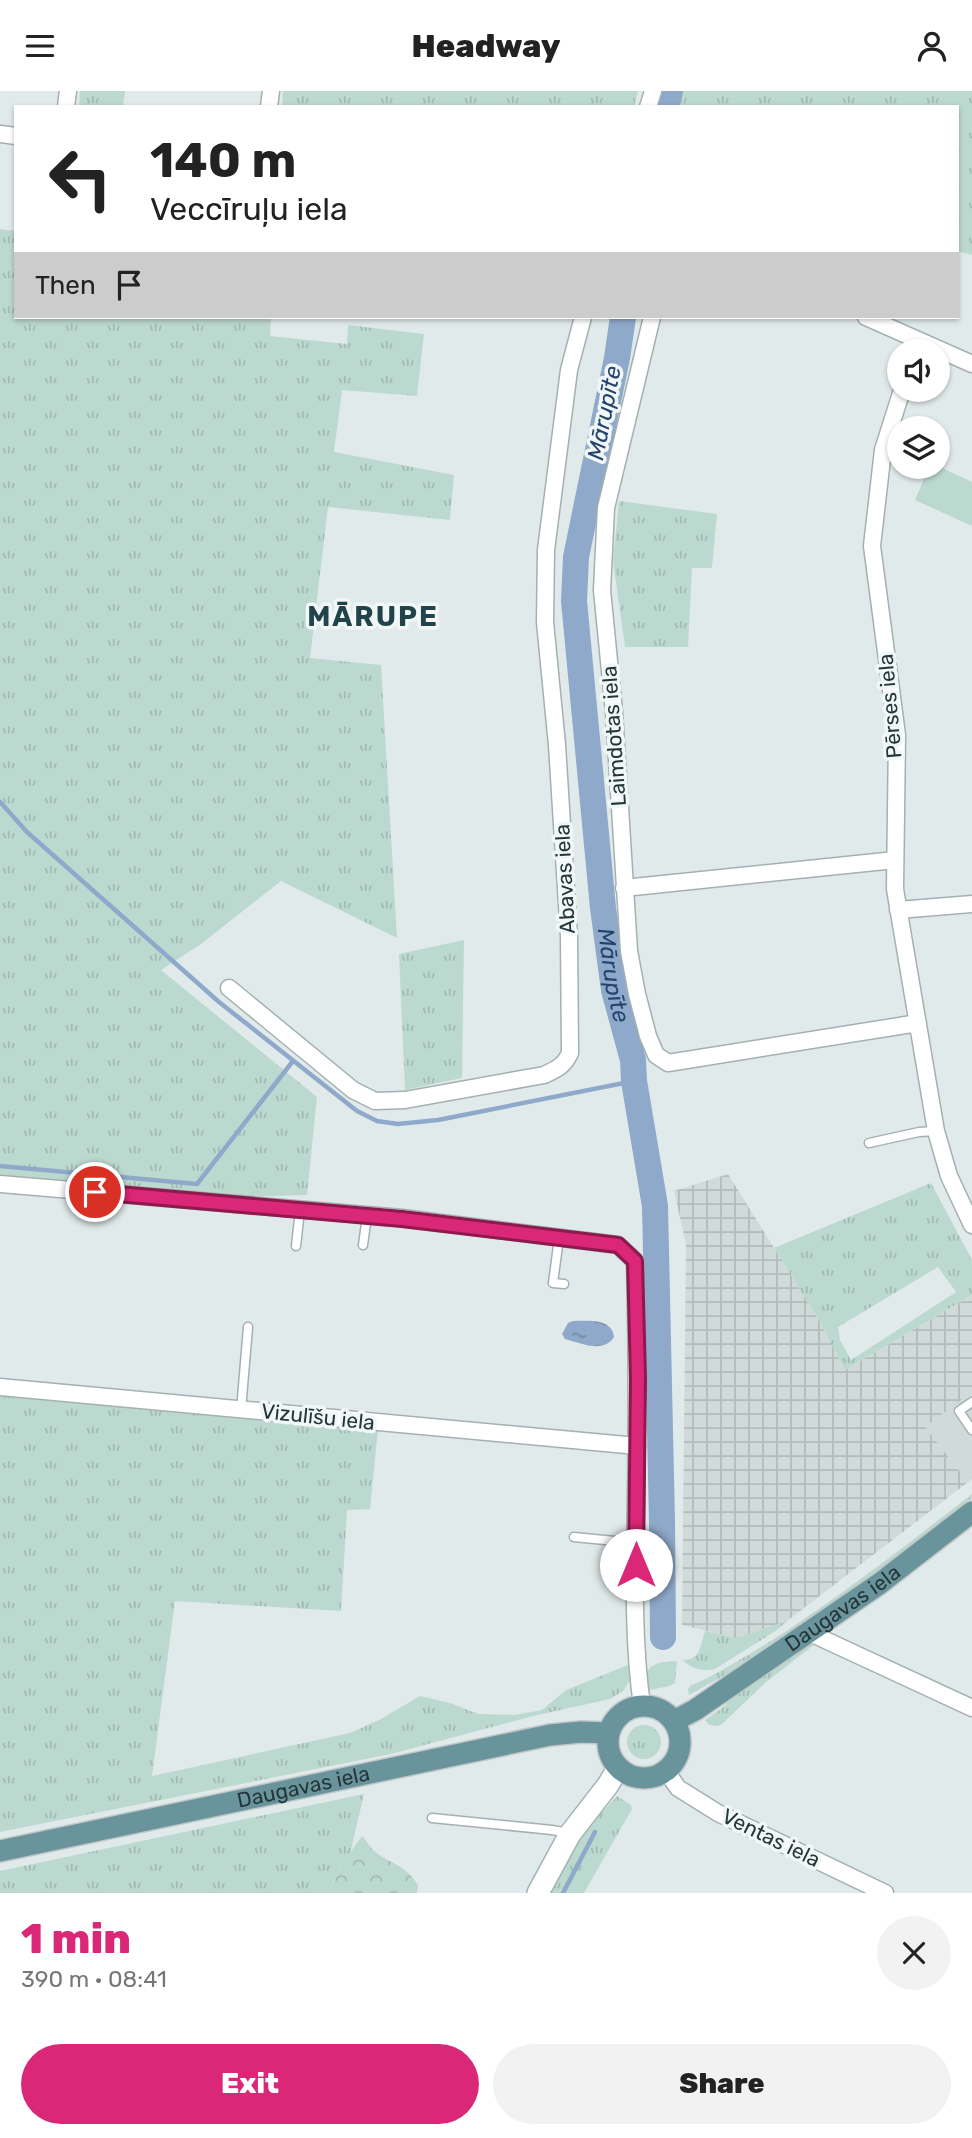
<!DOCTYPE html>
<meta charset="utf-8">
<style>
body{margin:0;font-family:Rubik,sans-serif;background:#f2f2f2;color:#222;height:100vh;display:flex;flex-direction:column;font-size:26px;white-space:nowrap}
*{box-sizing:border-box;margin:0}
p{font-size:23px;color:#767676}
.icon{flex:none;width:38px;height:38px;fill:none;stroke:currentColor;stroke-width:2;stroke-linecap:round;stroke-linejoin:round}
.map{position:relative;height:1802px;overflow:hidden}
.side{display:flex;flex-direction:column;background:#fff;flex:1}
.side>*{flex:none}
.banner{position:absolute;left:14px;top:14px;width:945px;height:214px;border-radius:0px;box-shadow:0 2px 5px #0004;background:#fff;color:#222;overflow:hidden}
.controls{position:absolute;left:887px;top:248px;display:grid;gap:14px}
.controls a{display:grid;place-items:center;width:63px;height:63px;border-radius:50%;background:#fff;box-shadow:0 2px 5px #0004;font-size:35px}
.pin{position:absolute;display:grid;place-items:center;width:60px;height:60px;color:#fff;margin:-30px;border:4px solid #fff;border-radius:50%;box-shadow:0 2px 7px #0007}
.me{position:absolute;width:77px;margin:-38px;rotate:0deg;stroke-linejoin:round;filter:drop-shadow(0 0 5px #0008)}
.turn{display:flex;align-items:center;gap:24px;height:147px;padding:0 21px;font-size:32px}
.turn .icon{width:91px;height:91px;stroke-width:2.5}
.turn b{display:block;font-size:49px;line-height:60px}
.then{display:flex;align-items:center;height:66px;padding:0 21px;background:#0003;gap:14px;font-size:26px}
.round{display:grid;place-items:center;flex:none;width:74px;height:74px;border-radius:37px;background:#f2f2f2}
.summary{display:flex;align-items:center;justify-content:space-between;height:119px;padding:0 21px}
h1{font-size:42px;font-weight:800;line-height:52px;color:#db2777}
.action{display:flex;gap:14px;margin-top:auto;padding:14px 21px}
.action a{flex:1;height:80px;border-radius:42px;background:#db2777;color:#fff;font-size:28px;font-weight:800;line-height:80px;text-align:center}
.action a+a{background:#f2f2f2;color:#222}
header{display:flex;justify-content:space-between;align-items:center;height:91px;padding:0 21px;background:#fff;font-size:32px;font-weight:800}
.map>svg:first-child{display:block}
.built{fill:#d0dad9}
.industrial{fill:url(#industrial-grid)}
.grass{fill:url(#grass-tufts);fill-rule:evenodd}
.forest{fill:url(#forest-crowns)}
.pitch{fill:#bcd9d0}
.water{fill:url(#water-ripples)}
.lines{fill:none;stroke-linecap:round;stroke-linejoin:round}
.stream{stroke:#8fa9ca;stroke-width:4.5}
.river{stroke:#8fa9ca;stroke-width:26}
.lane-casing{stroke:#a4b0b1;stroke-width:11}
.street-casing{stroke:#a4b0b1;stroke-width:19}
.secondary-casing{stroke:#a1b4b5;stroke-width:24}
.primary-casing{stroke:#c1c7c8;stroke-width:24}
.lane{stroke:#fff;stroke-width:8}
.street{stroke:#fff;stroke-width:16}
.secondary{stroke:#fff;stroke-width:21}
.primary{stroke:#6a949b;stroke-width:21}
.route-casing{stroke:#8e194d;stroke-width:18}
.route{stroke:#db2777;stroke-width:12}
.labels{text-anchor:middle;stroke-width:7;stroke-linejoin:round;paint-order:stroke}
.street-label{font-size:21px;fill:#233639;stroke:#f1f7f7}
.water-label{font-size:23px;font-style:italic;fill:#24446f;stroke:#f1f7f7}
.district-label{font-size:28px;font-weight:bold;letter-spacing:2px;fill:#214349;stroke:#f1f7f7}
</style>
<header><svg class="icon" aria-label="menu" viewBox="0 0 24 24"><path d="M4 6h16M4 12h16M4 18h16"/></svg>Headway<svg class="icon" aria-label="person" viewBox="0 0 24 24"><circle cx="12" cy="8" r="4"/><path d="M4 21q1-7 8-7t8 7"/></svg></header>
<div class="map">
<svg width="972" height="1802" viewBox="0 0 972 1802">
<defs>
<pattern id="industrial-grid" width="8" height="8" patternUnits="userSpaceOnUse" patternTransform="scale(1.75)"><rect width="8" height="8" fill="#d0dad9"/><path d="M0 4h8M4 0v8" fill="none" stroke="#b2bcbb"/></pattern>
<pattern id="grass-tufts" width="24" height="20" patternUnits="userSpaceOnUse" patternTransform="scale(1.75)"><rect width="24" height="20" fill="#bcd9d0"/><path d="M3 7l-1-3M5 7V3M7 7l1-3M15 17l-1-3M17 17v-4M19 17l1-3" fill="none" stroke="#a1bbb3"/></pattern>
<pattern id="forest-crowns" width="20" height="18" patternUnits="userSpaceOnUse" patternTransform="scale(1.75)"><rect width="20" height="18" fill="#bcd9d0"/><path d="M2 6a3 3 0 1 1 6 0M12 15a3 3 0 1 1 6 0" fill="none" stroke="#a1bbb3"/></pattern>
<pattern id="water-ripples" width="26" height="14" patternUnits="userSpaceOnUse" patternTransform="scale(1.75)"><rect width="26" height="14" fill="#8fa9ca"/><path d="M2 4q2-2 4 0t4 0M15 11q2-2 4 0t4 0" fill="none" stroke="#748aa5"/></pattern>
</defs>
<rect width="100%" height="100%" fill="#e1eaea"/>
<path class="built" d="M 972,1301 L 972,1388 L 968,1391 L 925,1336 Z"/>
<path class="industrial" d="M 728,1083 L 819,1229 L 845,1279 L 972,1204 L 972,1301 L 925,1336 L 968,1391 L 787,1530 L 736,1547 L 682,1534 L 686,1153 L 674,1100 Z"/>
<path class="grass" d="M 80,0 L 125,0 L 123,16 L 79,16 Z
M 283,0 L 638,0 L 634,16 L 282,16 Z
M 662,0 L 972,0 L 972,164 L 957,160 L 957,16 L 658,16 Z
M 0,138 L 16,140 L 16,226 L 271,226 L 270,245 L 347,253 L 348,234 L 424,243 L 417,305 L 342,299 L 334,361 L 454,384 L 450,429 L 328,416 L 310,567 L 381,574 L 397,847 L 281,790 L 201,853 L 161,879 L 317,1006 L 307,1104 L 205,1107 L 0,1086 Z
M 619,410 L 717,423 L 712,477 L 692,477 L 688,556 L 625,556 L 613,470 Z
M 464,849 L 462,987 L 405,999 L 399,863 Z
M 931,1092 L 972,1169 L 972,1204 L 845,1279 L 819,1229 L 774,1157 ZM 938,1176 L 956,1201 L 851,1269 L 840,1249 L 838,1236 Z
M 0,1304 L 378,1338 L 370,1418 L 347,1419 L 341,1520 L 175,1510 L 152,1685 L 350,1642 L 381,1628 L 420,1605 L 450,1612 L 478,1623 L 515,1624 L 542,1619 L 566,1599 L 628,1574 L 630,1589 L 623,1600 L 610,1608 L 533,1625 L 391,1663 L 0,1741 Z
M 972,1403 L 972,1407 L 830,1517 L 754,1568 L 689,1604 L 688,1598 L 690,1595 C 718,1583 743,1567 769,1551 C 840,1506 906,1454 972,1403 Z
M 787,1530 L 777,1539 L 715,1578 C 703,1581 691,1578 683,1569 C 701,1569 700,1555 705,1540 L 736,1547 Z
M 815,1553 L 765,1592 L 722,1633 L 718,1635 L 709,1634 L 705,1629 L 726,1614 L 725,1612 L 805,1555 Z
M 677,1570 L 675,1592 L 670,1595 L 649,1599 C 640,1573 657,1571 677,1570 Z
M627 1651a17 17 0 1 1 34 0a17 17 0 1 1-34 0Z
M 364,1703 L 350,1763 L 341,1774 L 329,1802 L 0,1802 L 0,1780 Z
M 617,1705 L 631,1714 L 632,1718 L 584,1802 L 547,1802 L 590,1734 Z"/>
<path class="forest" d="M 362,1745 C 366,1749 369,1755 373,1759 C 390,1774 403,1771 418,1794 L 417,1802 L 329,1802 L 341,1774 Z"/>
<path class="pitch" d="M 938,375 L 972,391 L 972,435 L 915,409 L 929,376 Z"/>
<path class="water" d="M 573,1230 C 588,1230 612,1227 614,1246 C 603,1263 581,1252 565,1248 L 562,1243 L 568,1232 Z"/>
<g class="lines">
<path class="stream" d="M 0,711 L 27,741 L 219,911 L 357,1020 L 377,1030 L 398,1033 L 438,1029 L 634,990
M 0,1075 L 197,1093 L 293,970
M 563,1802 L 595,1741"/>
<g class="river">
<path d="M 666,16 L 670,0"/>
<path id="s1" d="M 623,226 L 617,267 L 576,466 L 574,510 L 603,817 L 614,899 L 633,969 L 634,990 L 655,1115 L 662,1430 L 663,1546"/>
</g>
<defs>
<path id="lane" d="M 869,1052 L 919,1041 L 936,1040
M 559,1147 L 553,1192 L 564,1193
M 363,1154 L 367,1125
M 296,1155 L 300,1119
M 972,1311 L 959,1320 L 972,1339
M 241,1319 L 248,1236
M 574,1446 L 635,1452
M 432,1727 L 552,1739 L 568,1742"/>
<path id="street" d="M 66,16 L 68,0
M 269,16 L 271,0
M 648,16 L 653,0
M 0,43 L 16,45
M 652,226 L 606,417 L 602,499 L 614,621 L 629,860 L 637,903 L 648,945 L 656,964 L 668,972 L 918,932
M 866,226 L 972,273
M 902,299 L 883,359 L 872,455 L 897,644 L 895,798 L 936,1040 L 949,1085 L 972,1134
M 624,797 L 895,769
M 898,819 L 972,813
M 229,897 L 353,999 L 375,1010 L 405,1009 L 544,984 C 557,978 564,975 570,962 L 569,845 L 557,654 L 545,531 L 546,459 L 569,279 L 583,226
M 0,1093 L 402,1127 L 618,1154 L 635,1170 C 637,1247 637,1324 636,1401 C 635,1472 632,1545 642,1615
M 0,1296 L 637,1355
M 808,1541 L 972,1617
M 666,1680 L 678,1697 L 718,1722 L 885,1802"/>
<path id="secondary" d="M 538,1802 L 570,1743 L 608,1694 L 618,1677"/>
<g id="primary">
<circle cx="644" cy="1651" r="36"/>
<path id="s2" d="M 674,1630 L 695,1619 L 879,1493 L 972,1421"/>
<path id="s3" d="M 0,1760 L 550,1644 L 581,1641 L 608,1642"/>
</g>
</defs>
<use href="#lane" class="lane-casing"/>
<use href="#street" class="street-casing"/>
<use href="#secondary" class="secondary-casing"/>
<use href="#primary" class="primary-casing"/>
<use href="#lane" class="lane"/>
<use href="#street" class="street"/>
<use href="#secondary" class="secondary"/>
<use href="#primary" class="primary"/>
</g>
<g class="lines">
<defs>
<path id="route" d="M 95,1101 L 402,1128 L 618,1154 L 635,1170 L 638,1287 L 636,1474"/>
</defs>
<use href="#route" class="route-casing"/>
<use href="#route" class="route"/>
</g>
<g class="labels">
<g class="street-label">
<text transform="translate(890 615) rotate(-95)" y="7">Pērses iela</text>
<text transform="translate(614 645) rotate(-94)" y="7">Laimdotas iela</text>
<text transform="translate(565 788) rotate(-93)" y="7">Abavas iela</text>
<text transform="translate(318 1326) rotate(6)" y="7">Vizulīšu iela</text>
<text dy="7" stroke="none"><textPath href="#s2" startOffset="203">Daugavas iela</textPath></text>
<text dy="7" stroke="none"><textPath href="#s3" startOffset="310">Daugavas iela</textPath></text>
<text transform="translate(771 1747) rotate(26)" y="7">Ventas iela</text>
</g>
<g class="water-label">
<text transform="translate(604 322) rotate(-79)" y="8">Mārupīte</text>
<text dy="8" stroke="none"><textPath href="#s1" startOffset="665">Mārupīte</textPath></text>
</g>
<g class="district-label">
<text x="373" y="535">MĀRUPE</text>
</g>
</g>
</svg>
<div class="controls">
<a><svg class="icon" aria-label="sound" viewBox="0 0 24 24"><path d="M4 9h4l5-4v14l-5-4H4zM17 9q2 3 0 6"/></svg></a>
<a><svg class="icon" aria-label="layers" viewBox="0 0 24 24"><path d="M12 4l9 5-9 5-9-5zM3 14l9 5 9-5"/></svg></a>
</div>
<div class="pin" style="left:95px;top:1101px;background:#d93025"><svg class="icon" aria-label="arrive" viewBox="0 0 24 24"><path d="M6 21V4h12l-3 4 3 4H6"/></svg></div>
<svg class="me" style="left:636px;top:1474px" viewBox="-20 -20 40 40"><circle r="19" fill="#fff"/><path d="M0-13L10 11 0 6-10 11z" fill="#db2777"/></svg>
<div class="banner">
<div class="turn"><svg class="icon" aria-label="left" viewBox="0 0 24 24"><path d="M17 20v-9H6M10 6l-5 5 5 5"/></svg><div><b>140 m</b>Veccīruļu iela</div></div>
<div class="then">Then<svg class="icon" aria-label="arrive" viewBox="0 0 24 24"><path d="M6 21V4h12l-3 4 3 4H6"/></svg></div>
</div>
</div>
<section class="side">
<div class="summary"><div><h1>1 min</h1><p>390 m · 08:41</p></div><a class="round"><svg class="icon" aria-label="close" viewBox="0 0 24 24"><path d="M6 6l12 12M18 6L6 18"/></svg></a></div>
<div class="action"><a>Exit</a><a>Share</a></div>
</section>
